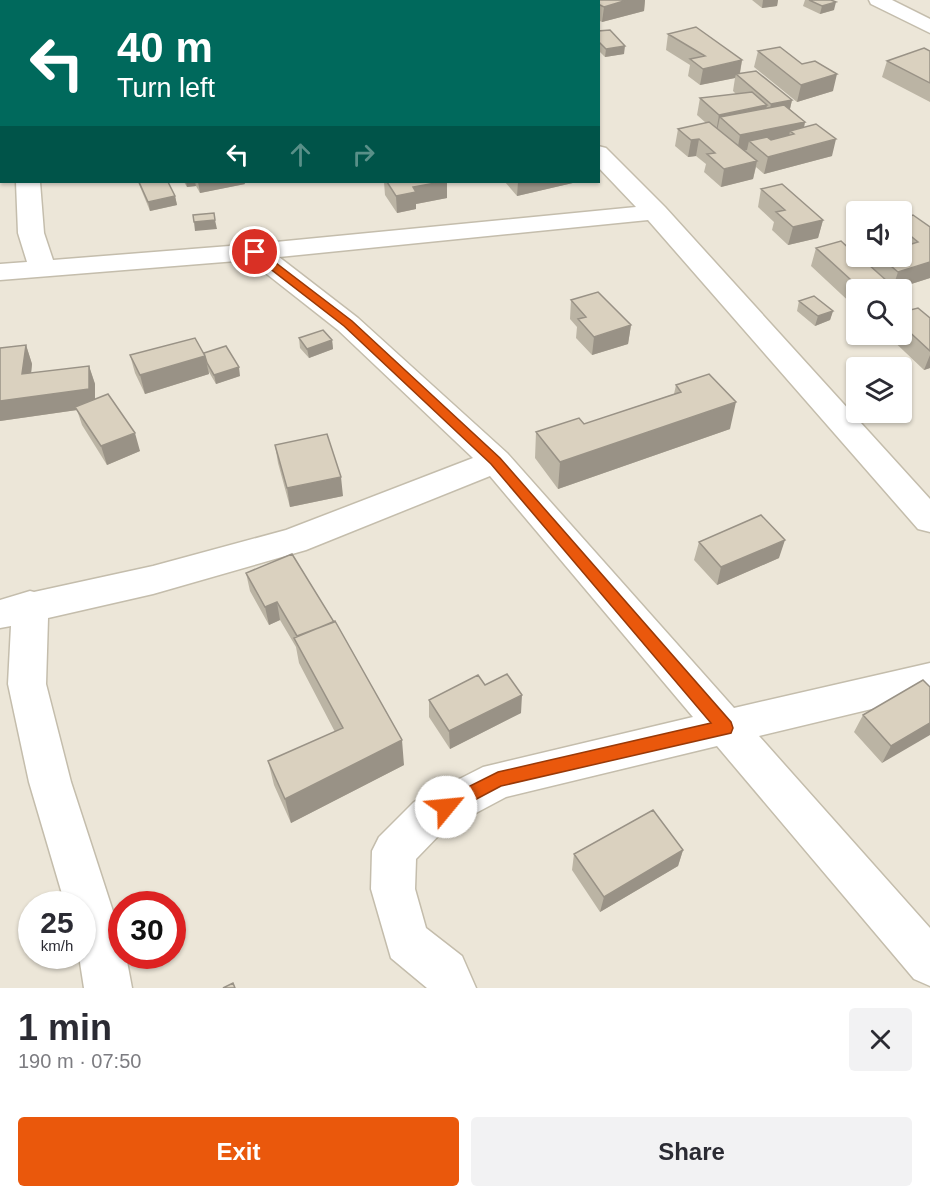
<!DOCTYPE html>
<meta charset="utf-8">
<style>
body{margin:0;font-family:Arial,sans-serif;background:#f2f2f3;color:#2b2b33;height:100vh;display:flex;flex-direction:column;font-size:22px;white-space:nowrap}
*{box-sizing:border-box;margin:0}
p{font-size:20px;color:#7c7c81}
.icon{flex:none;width:33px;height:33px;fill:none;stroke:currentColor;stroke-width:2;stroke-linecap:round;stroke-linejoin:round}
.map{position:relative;height:988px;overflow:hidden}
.panel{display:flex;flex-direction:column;background:#fff;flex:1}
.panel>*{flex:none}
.banner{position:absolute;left:0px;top:0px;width:600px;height:183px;box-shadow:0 2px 4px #0004;background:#00695c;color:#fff;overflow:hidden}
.controls{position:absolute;left:846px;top:201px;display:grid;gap:12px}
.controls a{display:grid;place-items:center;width:66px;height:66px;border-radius:6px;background:#fff;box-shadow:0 2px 4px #0004;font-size:30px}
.speed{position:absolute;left:18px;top:891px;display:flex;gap:12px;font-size:30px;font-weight:700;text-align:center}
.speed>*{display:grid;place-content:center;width:78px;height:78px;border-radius:50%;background:#fff;box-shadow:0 2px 4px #0004;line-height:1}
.speed small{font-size:15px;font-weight:400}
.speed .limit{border:9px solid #d22;background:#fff;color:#111}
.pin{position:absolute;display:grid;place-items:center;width:51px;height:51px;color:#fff;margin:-26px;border:3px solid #fff;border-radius:50%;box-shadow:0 2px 6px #0007}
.me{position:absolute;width:66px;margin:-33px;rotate:62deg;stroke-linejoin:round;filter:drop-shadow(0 0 4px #0008)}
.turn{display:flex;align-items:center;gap:21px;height:126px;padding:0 18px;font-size:27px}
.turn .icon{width:78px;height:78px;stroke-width:2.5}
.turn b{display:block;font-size:42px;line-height:51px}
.lanes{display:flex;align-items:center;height:57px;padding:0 18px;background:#0003;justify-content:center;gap:30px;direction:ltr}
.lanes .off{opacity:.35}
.round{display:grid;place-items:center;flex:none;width:63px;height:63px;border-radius:6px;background:#f2f2f3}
.summary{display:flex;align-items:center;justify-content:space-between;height:102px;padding:0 18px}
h1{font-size:36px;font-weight:800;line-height:45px}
.primary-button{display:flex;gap:12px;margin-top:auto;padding:12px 18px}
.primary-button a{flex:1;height:69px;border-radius:6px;background:#ea580c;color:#fff;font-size:24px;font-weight:800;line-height:69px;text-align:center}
.primary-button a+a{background:#f2f2f3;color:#2b2b33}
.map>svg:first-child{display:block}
.residential{fill:#ece6d8;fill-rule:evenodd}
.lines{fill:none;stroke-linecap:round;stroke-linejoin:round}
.minor-casing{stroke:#c4bdac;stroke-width:3}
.minor{fill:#fff;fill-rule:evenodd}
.wall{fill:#bbb4a4}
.shaded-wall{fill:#999286}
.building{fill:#dad1bf;stroke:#999286;stroke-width:1.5}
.route{fill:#ea580c;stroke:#983908;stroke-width:1.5}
</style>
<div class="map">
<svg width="930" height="988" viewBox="0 0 930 988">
<rect width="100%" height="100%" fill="#f7f4eb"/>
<path class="residential" d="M 0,0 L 930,0 L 930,988 L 0,988 ZM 2,2 L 598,2 L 598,182 L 2,182 ZM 856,212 L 902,212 L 902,256 L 856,256 ZM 856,290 L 902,290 L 902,334 L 856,334 ZM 856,368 L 902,368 L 902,412 L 856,412 ZM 32,904 L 82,904 L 82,956 L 32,956 ZM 122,904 L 172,904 L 172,956 L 122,956 Z"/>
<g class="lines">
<defs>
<path id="minor" d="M 14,0 L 32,0 L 32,2 L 14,2 Z
M 443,0 L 462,0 L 463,2 L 444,2 Z
M 869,0 L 892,0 L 930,19 L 930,33 L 871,4 Z
M 0,55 L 2,55 L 2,67 L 0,67 Z
M 598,146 L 606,148 L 665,207 L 930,499 L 930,532 L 918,529 L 648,220 L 279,257 L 358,318 L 507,453 L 734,708 L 930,663 L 930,695 L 759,736 L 930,928 L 930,986 L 914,979 L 717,746 L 506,797 L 444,830 L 416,859 L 415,889 L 426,928 L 462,956 L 476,988 L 427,988 L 391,958 L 371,889 L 372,851 L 379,837 L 414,802 L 483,767 L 693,717 L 490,476 L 306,550 L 153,594 L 48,618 L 46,684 L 71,782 L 122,939 L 122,956 L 126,956 L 132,988 L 84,988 L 79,956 L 82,956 L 82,904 L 65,904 L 29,782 L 8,684 L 11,626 L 0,628 L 0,600 L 30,591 L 34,592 L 153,566 L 286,530 L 473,458 L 338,330 L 249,260 L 0,280 L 0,264 L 27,262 L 18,233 L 16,182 L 40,182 L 44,233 L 53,260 L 255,244 L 636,207 L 598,167 Z"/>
</defs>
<use href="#minor" class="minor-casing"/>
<use href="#minor" class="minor"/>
</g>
<path class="wall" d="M 542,0 L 645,0 L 644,11 L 602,22 L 598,20 L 598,2 L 542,2 Z
M 752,0 L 778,0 L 777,6 L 762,8 Z
M 805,0 L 831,0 L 834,10 L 820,14 L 803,6 Z
M 598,31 L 624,54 L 605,57 L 598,50 Z
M 668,34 L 742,60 L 740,74 L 792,100 L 790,109 L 805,122 L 804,128 L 832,156 L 764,174 L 756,167 L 753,179 L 721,187 L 704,172 L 706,164 L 696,156 L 688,157 L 675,146 L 678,129 L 706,123 L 697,115 L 700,98 L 736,94 L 733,91 L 735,78 L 700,85 L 688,76 L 690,65 L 666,50 Z
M 758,51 L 833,91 L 797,102 L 754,67 Z
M 930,51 L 930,102 L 882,77 L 887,61 Z
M 138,182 L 168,182 L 175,196 L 177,205 L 150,211 Z
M 184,182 L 244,182 L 245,184 L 200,193 L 196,186 L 187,187 Z
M 384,182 L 441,182 L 447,198 L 416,204 L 416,209 L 397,213 L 385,195 Z
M 505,182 L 577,182 L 517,196 Z
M 761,189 L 823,220 L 818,238 L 788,245 L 772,230 L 774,222 L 758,207 Z
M 902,219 L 930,227 L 930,278 L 896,289 L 897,290 L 856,290 L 856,308 L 811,266 L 816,248 L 856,256 L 902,256 Z
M 571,300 L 631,325 L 628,344 L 592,355 L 576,338 L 577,327 L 570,319 Z
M 799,301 L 833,311 L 830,320 L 815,326 L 797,311 Z
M 902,312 L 930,318 L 930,368 L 924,370 L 886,334 L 902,334 Z
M 299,338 L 332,340 L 333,349 L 309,358 L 300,348 Z
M 26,345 L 32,364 L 31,373 L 89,366 L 95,384 L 95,399 L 140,451 L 107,465 L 82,425 L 77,410 L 0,421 Z
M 204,353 L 240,376 L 216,384 L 209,372 L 209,374 L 145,394 L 135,373 L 130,355 Z
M 676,385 L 730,429 L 558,489 L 535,458 L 536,432 L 584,424 L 674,394 Z
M 275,445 L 343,496 L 290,507 L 278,463 Z
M 699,542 L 779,558 L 717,585 L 694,560 Z
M 292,554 L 404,765 L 291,823 L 274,785 L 268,761 L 335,732 L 299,663 L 296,647 L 280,620 L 269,625 L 250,591 L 246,573 Z
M 485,685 L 521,713 L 450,749 L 429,717 L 429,700 Z
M 930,687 L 882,763 L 854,732 L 863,715 Z
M 683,850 L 678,866 L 600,912 L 572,870 L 574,854 Z"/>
<path class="shaded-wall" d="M 124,0 L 166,0 L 160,2 L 125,2 Z
M 627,0 L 645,0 L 644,11 L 602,22 L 604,7 Z
M 763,0 L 778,0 L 777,6 L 762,8 Z
M 836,2 L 834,10 L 820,14 L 822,6 Z
M 625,46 L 624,54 L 605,57 L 606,49 Z
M 742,60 L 739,77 L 736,74 L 735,78 L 700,85 L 703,69 Z
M 837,74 L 833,91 L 797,102 L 801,85 Z
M 792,100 L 788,117 L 767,121 L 771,104 Z
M 767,105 L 764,122 L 720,117 L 717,131 L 716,132 L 719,115 Z
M 805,122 L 801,139 L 790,131 L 788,142 L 749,141 L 747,150 L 737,152 L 740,135 Z
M 699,139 L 696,156 L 688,157 L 691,140 Z
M 836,139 L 832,156 L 764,174 L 768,157 Z
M 757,161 L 753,179 L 721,187 L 724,169 Z
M 186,182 L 195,182 L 196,186 L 187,187 Z
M 198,182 L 244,182 L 245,184 L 200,193 Z
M 441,182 L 447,182 L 447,198 L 416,204 L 416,209 L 397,213 L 396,196 L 413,187 Z
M 518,182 L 577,182 L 517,196 Z
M 175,196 L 177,205 L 150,211 L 148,202 Z
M 215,220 L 217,229 L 195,231 L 194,222 Z
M 823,220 L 818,238 L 788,245 L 793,227 Z
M 930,262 L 930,278 L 892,290 L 898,272 Z
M 833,311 L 830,320 L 815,326 L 818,316 Z
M 631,325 L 628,344 L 592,355 L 594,337 Z
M 332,340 L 333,349 L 309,358 L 307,349 Z
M 26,345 L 32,364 L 29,393 L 22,374 Z
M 930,355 L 930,368 L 924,370 Z
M 205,356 L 209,374 L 145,394 L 140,375 Z
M 89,366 L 95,384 L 95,408 L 75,407 L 77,410 L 0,421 L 0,401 Z
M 239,367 L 240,376 L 216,384 L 214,375 Z
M 736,402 L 730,429 L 558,489 L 560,462 Z
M 135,433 L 140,451 L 107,465 L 101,446 Z
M 341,477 L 343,496 L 290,507 L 287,488 Z
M 785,540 L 779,558 L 717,585 L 721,567 Z
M 277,602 L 280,620 L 269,625 L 265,607 Z
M 522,695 L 521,713 L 450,749 L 449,731 Z
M 930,723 L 930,735 L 882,763 L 891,746 Z
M 402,740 L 404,765 L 291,823 L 285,799 Z
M 683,850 L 678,866 L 600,912 L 604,897 Z"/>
<path class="building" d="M 557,0 L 583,0 L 585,2 L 560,2 Z
M 592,0 L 627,0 L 604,7 L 598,4 L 598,2 L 595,2 Z
M 809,0 L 831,0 L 836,2 L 822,6 Z
M 696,27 L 742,60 L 703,69 L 690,59 L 705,56 L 668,34 Z
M 610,30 L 625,46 L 606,49 L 598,41 L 598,31 Z
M 780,47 L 802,64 L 815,61 L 837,74 L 801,85 L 758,51 Z
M 924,48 L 930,51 L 930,83 L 887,61 Z
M 756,71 L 792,100 L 771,104 L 736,74 Z
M 752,92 L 767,105 L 719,115 L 700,98 Z
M 784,105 L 805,122 L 740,135 L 720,117 Z
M 709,122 L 757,161 L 724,169 L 707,154 L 715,153 L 699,139 L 691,140 L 678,129 Z
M 816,124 L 836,139 L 768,157 L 749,141 L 767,137 L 771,140 L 794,134 L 790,131 Z
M 139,182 L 168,182 L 175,196 L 148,202 Z
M 387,182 L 441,182 L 413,187 L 416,192 L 396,196 Z
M 782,184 L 823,220 L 793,227 L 776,212 L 785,210 L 761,189 Z
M 214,213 L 215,220 L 194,222 L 193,215 Z
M 913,215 L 930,227 L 930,262 L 898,272 L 879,256 L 902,256 L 902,247 L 918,242 L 902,229 L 902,219 Z
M 841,241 L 856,255 L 856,256 L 859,256 L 897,290 L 862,290 L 816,248 Z
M 598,292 L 631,325 L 594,337 L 578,319 L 586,317 L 571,300 Z
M 814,296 L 833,311 L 818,316 L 799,301 Z
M 918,308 L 930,318 L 930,351 L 902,325 L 902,312 Z
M 323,330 L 332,340 L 307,349 L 299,338 Z
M 195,338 L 205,356 L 140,375 L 130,355 Z
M 26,345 L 22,374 L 89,366 L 89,389 L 0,401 L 0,348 Z
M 226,346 L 239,367 L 214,375 L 207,363 L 204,353 Z
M 709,374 L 736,402 L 560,462 L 536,432 L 579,418 L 584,424 L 681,392 L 676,385 Z
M 108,394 L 135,433 L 101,446 L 75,407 Z
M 327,434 L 341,477 L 287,488 L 275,445 Z
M 761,515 L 785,540 L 721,567 L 699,542 Z
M 292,554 L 334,622 L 297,636 L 277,602 L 265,607 L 246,573 Z
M 335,621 L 402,740 L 285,799 L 268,761 L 343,728 L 294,638 Z
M 507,674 L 522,695 L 449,731 L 429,700 L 478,675 L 485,685 Z
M 923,680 L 930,687 L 930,723 L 891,746 L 863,715 Z
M 653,810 L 683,850 L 604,897 L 574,854 Z
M 233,983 L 235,988 L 223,988 Z"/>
<path class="route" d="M 251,250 L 259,250 L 352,321 L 500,458 L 731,722 L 733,728 L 731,733 L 501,786 L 452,812 L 446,814 L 440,812 L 438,807 L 440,801 L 498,772 L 711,723 L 491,464 L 344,326 L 251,254 Z"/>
</svg>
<div class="controls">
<a><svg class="icon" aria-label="sound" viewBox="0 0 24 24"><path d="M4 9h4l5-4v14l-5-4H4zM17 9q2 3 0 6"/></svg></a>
<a><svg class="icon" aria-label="search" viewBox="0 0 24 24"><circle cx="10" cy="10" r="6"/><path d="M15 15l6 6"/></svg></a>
<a><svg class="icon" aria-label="layers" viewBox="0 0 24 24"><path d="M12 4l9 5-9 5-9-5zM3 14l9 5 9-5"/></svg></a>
</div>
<div class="speed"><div>25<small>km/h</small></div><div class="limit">30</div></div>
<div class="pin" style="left:255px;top:252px;background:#d93025"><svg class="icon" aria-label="arrive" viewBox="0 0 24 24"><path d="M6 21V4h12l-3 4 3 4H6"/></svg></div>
<svg class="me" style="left:446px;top:807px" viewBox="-20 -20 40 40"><circle r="19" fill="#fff"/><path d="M0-13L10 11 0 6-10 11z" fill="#ea580c"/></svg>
<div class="banner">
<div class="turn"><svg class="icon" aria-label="left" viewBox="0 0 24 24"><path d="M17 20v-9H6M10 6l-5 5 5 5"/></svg><div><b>40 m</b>Turn left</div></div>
<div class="lanes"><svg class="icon" aria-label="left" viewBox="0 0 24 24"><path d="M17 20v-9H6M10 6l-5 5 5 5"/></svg><svg class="icon off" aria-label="ahead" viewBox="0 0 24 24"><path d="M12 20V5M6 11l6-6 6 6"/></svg><svg class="icon off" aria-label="right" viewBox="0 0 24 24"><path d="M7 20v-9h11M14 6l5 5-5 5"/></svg></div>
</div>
</div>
<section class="panel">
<div class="summary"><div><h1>1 min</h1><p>190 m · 07:50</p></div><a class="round"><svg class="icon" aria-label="close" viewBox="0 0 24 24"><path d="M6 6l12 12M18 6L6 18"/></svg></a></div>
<div class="primary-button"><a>Exit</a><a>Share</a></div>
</section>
